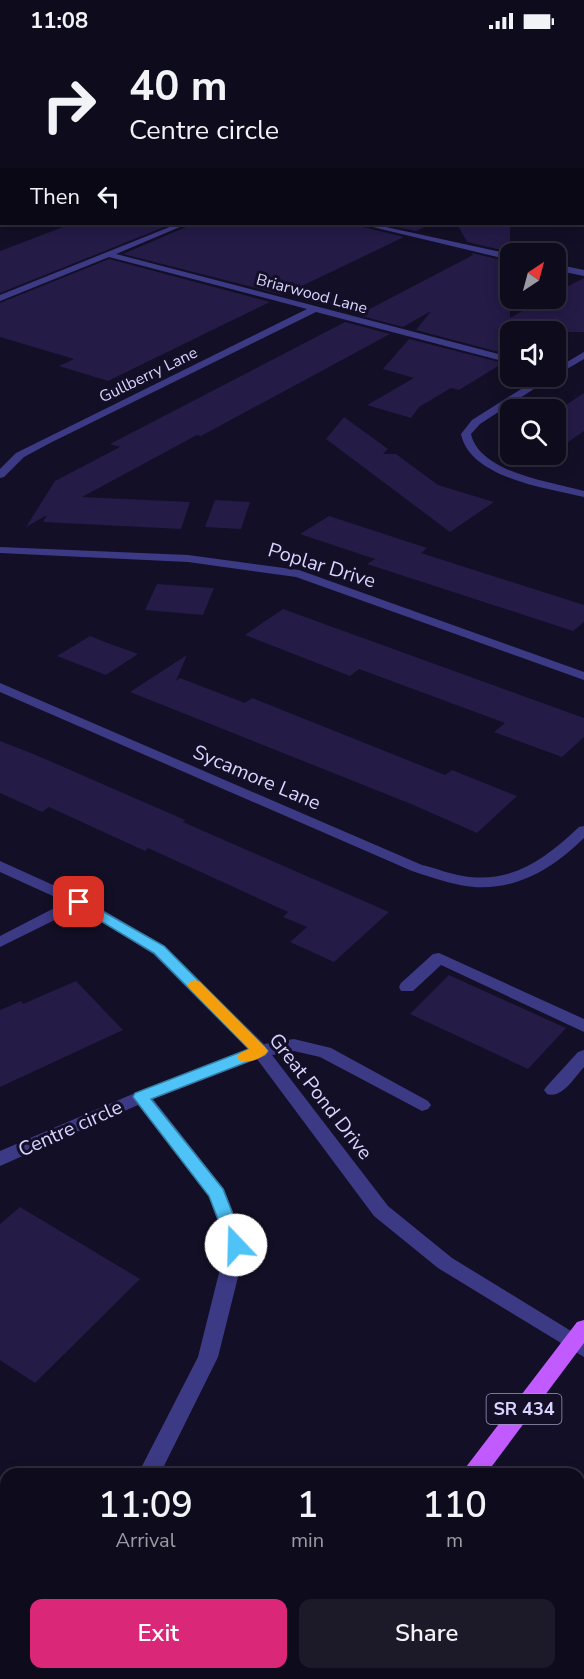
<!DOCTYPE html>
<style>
body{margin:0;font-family:"Nunito Sans",sans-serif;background:#1c1929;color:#f1f3f6;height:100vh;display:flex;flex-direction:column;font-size:22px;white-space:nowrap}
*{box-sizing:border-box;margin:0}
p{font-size:20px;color:#9b9ba3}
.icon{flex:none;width:33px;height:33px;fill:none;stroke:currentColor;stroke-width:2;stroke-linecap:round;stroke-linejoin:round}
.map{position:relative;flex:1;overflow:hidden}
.sheet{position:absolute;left:0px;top:1426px;width:585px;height:212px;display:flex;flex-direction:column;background:#0e0b1c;border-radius:18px 18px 0 0;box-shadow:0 3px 15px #0003,0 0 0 2px #2e2b3b}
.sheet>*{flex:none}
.banner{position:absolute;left:0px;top:0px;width:585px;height:183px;box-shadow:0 3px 15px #0003,0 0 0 2px #2e2b3b;background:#0e0b1c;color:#f1f3f6;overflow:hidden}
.needle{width:39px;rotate:36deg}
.controls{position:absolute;left:500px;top:201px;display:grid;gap:12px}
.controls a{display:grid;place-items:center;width:66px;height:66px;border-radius:12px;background:#0e0b1c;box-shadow:0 3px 15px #0003,0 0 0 2px #2e2b3b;font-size:30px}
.pin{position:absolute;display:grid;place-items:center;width:51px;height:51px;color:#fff;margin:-26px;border-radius:12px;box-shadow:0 3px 9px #0006}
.me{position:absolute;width:66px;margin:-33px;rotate:339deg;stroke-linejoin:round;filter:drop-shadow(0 0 4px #0008)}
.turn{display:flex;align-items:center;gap:21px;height:126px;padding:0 30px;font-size:27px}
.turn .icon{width:78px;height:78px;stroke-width:2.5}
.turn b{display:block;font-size:42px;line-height:51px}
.then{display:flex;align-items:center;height:57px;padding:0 30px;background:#0003;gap:12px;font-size:22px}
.eta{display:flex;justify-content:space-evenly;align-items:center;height:102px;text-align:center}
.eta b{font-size:36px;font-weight:600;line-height:42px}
.primary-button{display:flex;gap:12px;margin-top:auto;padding:12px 30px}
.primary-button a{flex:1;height:69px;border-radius:12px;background:#db2777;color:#fff;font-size:24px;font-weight:600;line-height:69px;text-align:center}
.primary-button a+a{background:#1c1929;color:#f1f3f6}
.status{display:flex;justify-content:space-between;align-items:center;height:42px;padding:0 30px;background:#0e0b1c;direction:ltr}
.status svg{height:16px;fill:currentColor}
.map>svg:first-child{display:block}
.building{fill:#241b47}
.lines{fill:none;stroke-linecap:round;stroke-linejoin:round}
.minor{fill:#3d3a85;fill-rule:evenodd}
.major{fill:#c25bff;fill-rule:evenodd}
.route{fill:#4fc3f7;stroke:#337fa1;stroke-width:1.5}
.slow{fill:#f59e0b}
.labels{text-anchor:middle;stroke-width:6;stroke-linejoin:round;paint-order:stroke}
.far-street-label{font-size:16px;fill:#d9d4ff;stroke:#130f26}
.shield{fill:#130f26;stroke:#9e99be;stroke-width:1.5}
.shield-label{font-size:18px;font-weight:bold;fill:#d9d4ff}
.street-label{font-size:20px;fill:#d9d4ff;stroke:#130f26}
</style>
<div class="status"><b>11:08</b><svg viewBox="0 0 49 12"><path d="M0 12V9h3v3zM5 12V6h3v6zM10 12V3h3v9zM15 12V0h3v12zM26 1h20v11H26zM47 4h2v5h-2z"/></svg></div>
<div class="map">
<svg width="584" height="1637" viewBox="0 0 584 1637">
<rect width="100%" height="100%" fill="#130f26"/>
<path class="building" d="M 71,182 L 172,182 L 0,251 L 0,209 Z
M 189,182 L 358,182 L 359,184 L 404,195 L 283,253 L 123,212 L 188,184 Z
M 380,182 L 432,182 L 416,189 Z
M 457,182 L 510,182 L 510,210 L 467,200 Z
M 472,211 L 510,220 L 510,276 L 545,256 L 555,256 L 555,251 L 584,236 L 584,290 L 510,290 L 510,313 L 416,288 L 431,269 L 403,285 L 358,273 L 473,213 Z
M 109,217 L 270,260 L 108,339 L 59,324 L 74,317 L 0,295 L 0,261 Z
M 345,280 L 390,292 L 201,394 L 197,393 L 82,455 L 190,460 L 181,487 L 43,480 L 47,473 L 26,485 L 55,439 L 120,405 L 110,402 Z
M 409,297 L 503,321 L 459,348 L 451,346 L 419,365 L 411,376 L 367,363 L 414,336 L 383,327 Z
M 584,351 L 584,389 L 555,409 L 555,370 Z
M 344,375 L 388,407 L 383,412 L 396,412 L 438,443 L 494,460 L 450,490 L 326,397 Z
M 215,458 L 250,460 L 241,487 L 205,485 Z
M 329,474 L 427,506 L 421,511 L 584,563 L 584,580 L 573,589 L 367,522 L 375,517 L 300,492 Z
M 157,542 L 214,546 L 203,573 L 145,568 Z
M 283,567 L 584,676 L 584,695 L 562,715 L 494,690 L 505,681 L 359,627 L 350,634 L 245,593 Z
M 90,594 L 105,600 L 138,612 L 106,633 L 57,614 Z
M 187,613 L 176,639 L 180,636 L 245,661 L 252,656 L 445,733 L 452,728 L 517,754 L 477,791 L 411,762 L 130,650 Z
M 0,699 L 36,713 L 185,778 L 183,780 L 389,870 L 334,920 L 290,900 L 307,885 L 283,875 L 288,870 L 148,806 L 145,809 L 49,765 L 42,770 L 0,751 Z
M 449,933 L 566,986 L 528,1027 L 410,972 Z
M 76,939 L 123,988 L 0,1045 L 0,968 L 21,959 L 23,962 Z
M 20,1165 L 140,1237 L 35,1341 L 0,1318 L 0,1182 Z"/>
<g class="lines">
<path class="minor" d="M 13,0 L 21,0 L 11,2 Z
M 136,0 L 144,0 L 133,2 Z
M 177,0 L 185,0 L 174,2 Z
M 2,6 L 2,10 L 0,11 L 0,7 Z
M 0,50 L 2,50 L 2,54 L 0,54 Z
M 0,114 L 2,114 L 2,118 L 0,118 Z
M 0,142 L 2,142 L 2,146 L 0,146 Z
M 0,157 L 2,157 L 2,161 L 0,161 Z
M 177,182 L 187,182 L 116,212 L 510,315 L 510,321 L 316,270 L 50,401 L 24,415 L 4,435 L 0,436 L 0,427 L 16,411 L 307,267 L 109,215 L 0,259 L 0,253 Z
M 360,182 L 372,182 L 510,212 L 510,218 Z
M 555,222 L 584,228 L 584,234 L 555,228 Z
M 584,310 L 584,317 L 555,334 L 555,327 Z
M 542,334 L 554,334 L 480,382 L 471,392 C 480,431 551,440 584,449 L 584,455 C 546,446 470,436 461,392 L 472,378 Z
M 0,505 L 188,513 L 299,528 L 584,630 L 584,638 L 296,535 L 188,520 L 0,511 Z
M 0,641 L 422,823 C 436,826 449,832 463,834 C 512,842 545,817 579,785 L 584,784 L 584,796 C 550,829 510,853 460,843 C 444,840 428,834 412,829 L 0,650 Z
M 0,819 L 84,857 L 165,904 L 264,1002 L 294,997 L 331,1006 L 428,1059 L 431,1063 L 428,1067 L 422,1069 L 320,1015 L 294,1009 L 272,1013 L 388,1164 L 452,1216 L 584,1297 L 584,1315 L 438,1226 L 374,1174 L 257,1017 L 153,1057 L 224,1147 L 246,1203 L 218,1315 L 160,1432 L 138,1432 L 198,1315 L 226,1203 L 209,1155 L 138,1063 L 0,1124 L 0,1109 L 135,1051 L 248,1007 L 153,912 L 79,866 L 0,905 L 0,894 L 66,860 L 0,830 Z
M 439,911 L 584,977 L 584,990 L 441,923 L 413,949 L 401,949 L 399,945 L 401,941 L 433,912 Z
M 584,1008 L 584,1025 C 574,1036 562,1057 547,1052 L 544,1048 L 547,1044 L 578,1010 Z
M 6,1590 L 6,1617 L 0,1619 L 0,1592 Z"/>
<path class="major" d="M 584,1278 L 584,1301 L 486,1432 L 463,1432 L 466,1425 L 577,1280 Z
M 310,1632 L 336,1632 L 334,1637 L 308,1637 Z"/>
</g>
<path class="route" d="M 79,856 L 164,904 L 268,1009 L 265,1013 L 151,1057 L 223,1147 L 245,1203 L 242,1208 L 236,1210 L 230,1208 L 209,1154 L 133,1055 L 135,1051 L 249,1007 L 154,911 L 74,863 L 72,860 Z"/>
<path class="slow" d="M 195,938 L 200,940 L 265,1005 L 268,1009 C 263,1017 248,1021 240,1019 L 237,1015 L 240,1011 L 249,1007 L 190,947 L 187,943 L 190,940 Z"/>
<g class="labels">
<g class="far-street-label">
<text transform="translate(312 251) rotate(15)" y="6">Briarwood Lane</text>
<text transform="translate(148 332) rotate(-26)" y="6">Gullberry Lane</text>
</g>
<rect class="shield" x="486.5" y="1352" width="75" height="30" rx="4.5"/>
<g class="shield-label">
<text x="524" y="1373">SR 434</text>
</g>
<g class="street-label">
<text transform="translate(322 523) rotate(17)" y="7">Poplar Drive</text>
<text transform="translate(257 735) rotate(23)" y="7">Sycamore Lane</text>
<text transform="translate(321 1054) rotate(52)" y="7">Great Pond Drive</text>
<text transform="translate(70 1086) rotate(-24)" y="7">Centre circle</text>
</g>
</g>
</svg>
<div class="controls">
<a><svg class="needle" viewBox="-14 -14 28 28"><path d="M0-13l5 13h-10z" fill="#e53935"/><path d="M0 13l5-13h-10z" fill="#9b9ba3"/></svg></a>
<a><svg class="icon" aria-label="sound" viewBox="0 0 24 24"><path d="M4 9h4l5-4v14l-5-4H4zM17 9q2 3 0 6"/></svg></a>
<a><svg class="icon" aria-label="search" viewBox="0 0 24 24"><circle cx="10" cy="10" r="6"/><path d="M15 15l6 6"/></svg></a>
</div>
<div class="pin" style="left:79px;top:860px;background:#d93025"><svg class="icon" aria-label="arrive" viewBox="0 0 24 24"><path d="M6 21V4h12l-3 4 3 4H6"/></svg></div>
<svg class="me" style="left:236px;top:1203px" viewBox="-20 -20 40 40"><circle r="19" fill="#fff"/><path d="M0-13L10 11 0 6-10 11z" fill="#4fc3f7"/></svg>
<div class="banner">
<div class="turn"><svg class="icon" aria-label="right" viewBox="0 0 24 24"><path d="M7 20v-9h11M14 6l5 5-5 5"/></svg><div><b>40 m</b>Centre circle</div></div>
<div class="then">Then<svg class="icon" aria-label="left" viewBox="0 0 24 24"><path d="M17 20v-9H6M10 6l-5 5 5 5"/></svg></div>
</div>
<section class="sheet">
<div class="eta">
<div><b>11:09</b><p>Arrival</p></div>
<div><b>1</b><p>min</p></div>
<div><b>110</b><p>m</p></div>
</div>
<div class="primary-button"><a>Exit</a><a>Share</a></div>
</section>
</div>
